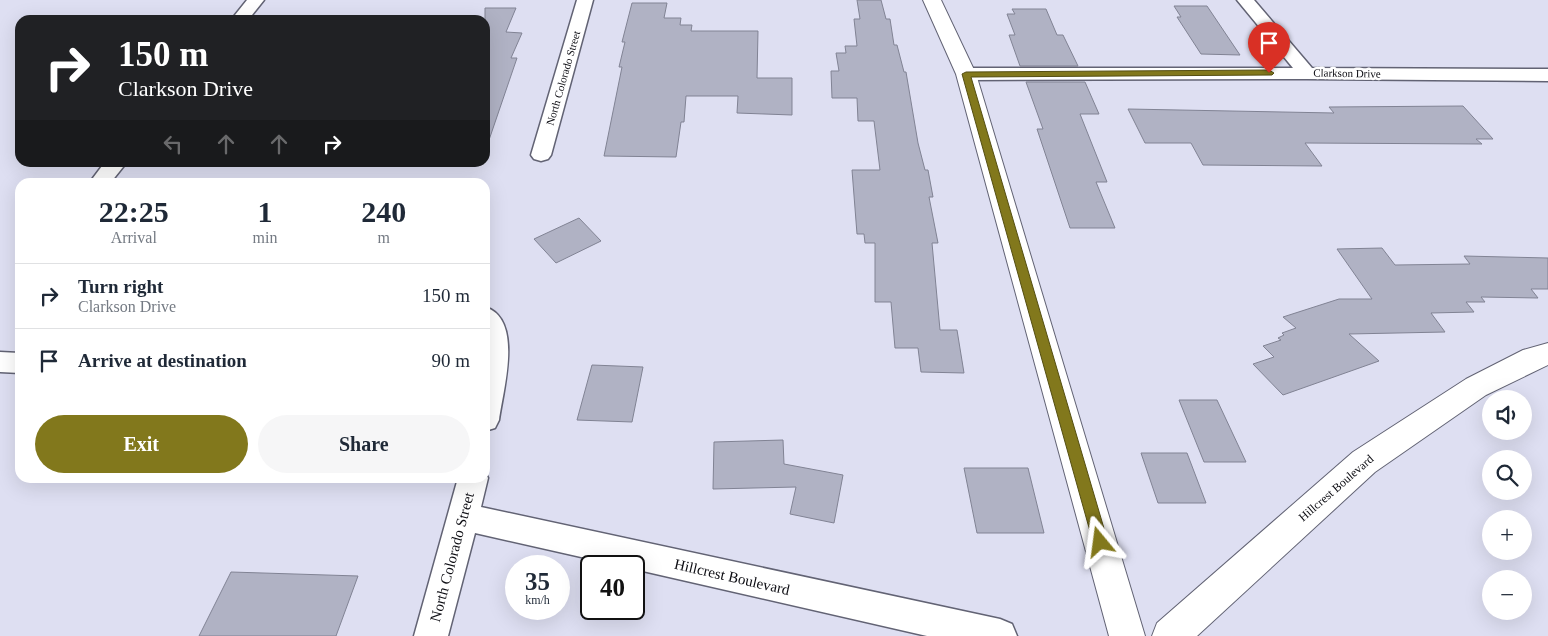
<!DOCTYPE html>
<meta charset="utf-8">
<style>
body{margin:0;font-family:Georgia,serif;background:#f6f6f7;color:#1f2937;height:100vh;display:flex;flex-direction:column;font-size:19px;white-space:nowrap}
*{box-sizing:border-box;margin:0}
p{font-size:16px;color:#747a83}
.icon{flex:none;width:28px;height:28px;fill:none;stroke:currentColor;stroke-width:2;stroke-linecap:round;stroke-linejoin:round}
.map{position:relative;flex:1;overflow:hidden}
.details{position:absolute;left:15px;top:178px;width:475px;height:305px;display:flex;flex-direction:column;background:#fff;border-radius:15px;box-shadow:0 5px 20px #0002}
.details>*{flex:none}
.top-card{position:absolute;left:15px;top:15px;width:475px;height:152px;border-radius:15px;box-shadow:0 5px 20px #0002;background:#202124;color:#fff;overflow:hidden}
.fabs{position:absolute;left:1482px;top:390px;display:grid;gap:10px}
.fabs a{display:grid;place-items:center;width:50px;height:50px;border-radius:50%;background:#fff;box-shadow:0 5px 20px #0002;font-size:25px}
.speed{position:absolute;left:505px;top:555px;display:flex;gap:10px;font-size:25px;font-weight:700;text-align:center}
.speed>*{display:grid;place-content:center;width:65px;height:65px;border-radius:50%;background:#fff;box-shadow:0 5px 20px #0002;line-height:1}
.speed small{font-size:12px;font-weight:400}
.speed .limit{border:2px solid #111;border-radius:8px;background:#fff;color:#111}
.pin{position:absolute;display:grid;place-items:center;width:42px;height:42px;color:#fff;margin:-51px -21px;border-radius:50% 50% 50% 0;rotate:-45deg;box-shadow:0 0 5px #0007}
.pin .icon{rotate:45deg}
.me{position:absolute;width:55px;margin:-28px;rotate:344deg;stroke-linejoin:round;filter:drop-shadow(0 0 4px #0008)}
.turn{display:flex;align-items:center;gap:18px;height:105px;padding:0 20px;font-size:22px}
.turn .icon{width:65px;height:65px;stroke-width:2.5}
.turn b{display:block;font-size:35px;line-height:42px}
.lanes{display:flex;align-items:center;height:48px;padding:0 20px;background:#0003;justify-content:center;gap:25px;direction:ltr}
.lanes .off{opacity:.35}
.eta{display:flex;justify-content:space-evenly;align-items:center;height:85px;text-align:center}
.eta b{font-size:30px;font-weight:600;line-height:35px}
.primary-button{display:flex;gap:10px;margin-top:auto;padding:10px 20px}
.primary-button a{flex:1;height:58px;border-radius:30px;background:#82781c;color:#fff;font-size:20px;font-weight:600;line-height:58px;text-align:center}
.primary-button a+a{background:#f6f6f7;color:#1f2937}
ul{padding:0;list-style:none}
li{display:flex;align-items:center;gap:15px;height:65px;padding:0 20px;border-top:1px solid #e0e1e3}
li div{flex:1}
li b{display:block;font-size:19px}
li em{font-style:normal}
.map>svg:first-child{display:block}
.building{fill:#b0b2c4;stroke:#818394}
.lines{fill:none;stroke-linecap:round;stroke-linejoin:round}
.street-casing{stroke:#626374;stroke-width:3}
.secondary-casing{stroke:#626374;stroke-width:2}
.street{fill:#fff;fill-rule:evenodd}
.secondary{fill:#fff;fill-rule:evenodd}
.route{fill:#82781c;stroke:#544e12}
.labels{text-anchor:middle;stroke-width:5;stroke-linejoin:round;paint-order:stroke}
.far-street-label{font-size:11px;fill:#0d0d13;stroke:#fff}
.street-label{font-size:12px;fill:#0d0d13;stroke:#fff}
.near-street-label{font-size:15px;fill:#0d0d13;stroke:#fff}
</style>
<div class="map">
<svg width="1548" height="636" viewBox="0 0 1548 636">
<rect width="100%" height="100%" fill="#dedff2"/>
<path class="building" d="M 857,0 L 881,0 L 886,19 L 890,19 L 894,45 L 897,45 L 904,72 L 906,72 L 918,143 L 925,170 L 928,170 L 933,197 L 929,197 L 938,243 L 932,243 L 940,330 L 957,330 L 964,373 L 921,372 L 918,348 L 895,348 L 891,302 L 875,302 L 875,243 L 865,243 L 864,234 L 857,234 L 852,170 L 880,170 L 874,121 L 858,121 L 857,98 L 832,98 L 831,71 L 839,71 L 836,53 L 846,53 L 845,46 L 857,46 L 854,19 L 860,19 Z
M 632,3 L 667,3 L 664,18 L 681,18 L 680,25 L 692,25 L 691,31 L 758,31 L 757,78 L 792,78 L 792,115 L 737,113 L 738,96 L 686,96 L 684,122 L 681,122 L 676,157 L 604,156 L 622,67 L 619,67 L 625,42 L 622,42 Z
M 1174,6 L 1207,6 L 1240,55 L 1201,54 L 1177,17 L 1181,17 Z
M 485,8 L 516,8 L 506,32 L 522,33 L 511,58 L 517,58 L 489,140 L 485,140 Z
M 1012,9 L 1046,9 L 1057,35 L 1063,35 L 1078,66 L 1020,66 L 1009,35 L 1015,35 L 1007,14 L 1015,14 Z
M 1026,82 L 1085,82 L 1099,114 L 1080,114 L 1107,182 L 1096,182 L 1115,228 L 1070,228 L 1037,129 L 1043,129 Z
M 1463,106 L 1493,139 L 1476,139 L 1482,144 L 1305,143 L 1322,166 L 1203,165 L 1191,143 L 1145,143 L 1128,109 L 1334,113 L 1329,107 Z
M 579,218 L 601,241 L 556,263 L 534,239 Z
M 1382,248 L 1395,265 L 1470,264 L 1464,256 L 1548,258 L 1548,289 L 1531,289 L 1538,298 L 1481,297 L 1485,302 L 1466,302 L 1474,312 L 1431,313 L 1445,332 L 1349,334 L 1379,361 L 1283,395 L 1253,364 L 1274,357 L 1263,346 L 1281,340 L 1278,338 L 1284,335 L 1282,333 L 1296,328 L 1283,317 L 1339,299 L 1372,299 L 1337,249 Z
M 592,365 L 643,367 L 632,422 L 577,420 Z
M 1179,400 L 1217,400 L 1246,462 L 1204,462 Z
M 783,440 L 784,464 L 843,475 L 834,523 L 790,514 L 796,487 L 713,489 L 714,442 Z
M 1141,453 L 1187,453 L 1206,503 L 1158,503 Z
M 964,468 L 1028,468 L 1044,533 L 977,533 Z
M 231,572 L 358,576 L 336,636 L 199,636 Z"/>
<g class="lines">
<defs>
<path id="street" d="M 247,0 L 264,0 L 248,20 L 231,20 Z
M 577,0 L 593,0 L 551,155 L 548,159 L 541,161 L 534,159 L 531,155 Z
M 1237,0 L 1254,0 L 1312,68 L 1548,69 L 1548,81 L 1307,79 L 966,80 L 960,78 L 957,74 L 960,70 L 966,68 L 1293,68 Z
M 105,162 L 127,162 L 111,182 L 90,182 Z
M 485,307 C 524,319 503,390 499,420 L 495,428 L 485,431 Z
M 0,352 L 20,353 L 20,373 L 0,372 Z
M 485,472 L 488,478 L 481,507 L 1000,619 L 1012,624 L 1017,636 L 927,636 L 634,569 L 634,566 L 621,566 L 475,533 L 448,636 L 414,636 L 458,478 L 485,478 Z"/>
<path id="secondary" d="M 923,0 L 941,0 L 976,74 L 1145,636 L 1109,636 L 956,74 Z
M 1548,343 L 1548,365 L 1486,395 L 1375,472 L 1197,636 L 1152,636 L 1157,623 L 1353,452 L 1466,379 L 1523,350 Z"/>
</defs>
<use href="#street" class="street-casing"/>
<use href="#secondary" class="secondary-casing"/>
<use href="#street" class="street"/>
<use href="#secondary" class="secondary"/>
</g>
<path class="route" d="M 1269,70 L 1274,73 L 1272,75 L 971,77 L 1108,542 L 1106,547 L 1100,549 L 1095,547 L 1093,542 L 962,74 L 966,72 Z"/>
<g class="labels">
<g class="far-street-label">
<text transform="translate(1347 73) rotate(1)" y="4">Clarkson Drive</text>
<text transform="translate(563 78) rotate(-74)" y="4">North Colorado Street</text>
</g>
<g class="street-label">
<text transform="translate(1336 488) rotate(-41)" y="4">Hillcrest Boulevard</text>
</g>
<g class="near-street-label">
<text transform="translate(452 557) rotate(-75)" y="5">North Colorado Street</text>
<text transform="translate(732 577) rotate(13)" y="5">Hillcrest Boulevard</text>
</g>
</g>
</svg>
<div class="fabs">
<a><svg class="icon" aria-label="sound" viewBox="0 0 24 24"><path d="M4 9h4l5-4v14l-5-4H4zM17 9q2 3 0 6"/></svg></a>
<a><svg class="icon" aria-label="search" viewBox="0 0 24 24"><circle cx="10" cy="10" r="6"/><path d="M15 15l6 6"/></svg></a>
<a>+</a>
<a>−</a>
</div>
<div class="speed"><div>35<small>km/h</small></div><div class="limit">40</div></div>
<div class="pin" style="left:1269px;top:73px;background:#d93025"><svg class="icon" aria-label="arrive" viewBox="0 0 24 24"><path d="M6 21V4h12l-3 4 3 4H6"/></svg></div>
<svg class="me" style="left:1100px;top:542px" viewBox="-20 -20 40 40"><path d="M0-17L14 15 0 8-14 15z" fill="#82781c" stroke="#fff" stroke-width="4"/></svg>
<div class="top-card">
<div class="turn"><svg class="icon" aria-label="right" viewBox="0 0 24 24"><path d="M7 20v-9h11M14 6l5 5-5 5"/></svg><div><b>150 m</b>Clarkson Drive</div></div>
<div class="lanes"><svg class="icon off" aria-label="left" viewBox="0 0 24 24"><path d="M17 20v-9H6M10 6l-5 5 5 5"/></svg><svg class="icon off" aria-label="ahead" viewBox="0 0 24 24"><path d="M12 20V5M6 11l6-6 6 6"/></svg><svg class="icon off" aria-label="ahead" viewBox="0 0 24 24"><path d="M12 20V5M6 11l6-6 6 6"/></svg><svg class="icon" aria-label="right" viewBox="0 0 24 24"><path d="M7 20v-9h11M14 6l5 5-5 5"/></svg></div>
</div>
<section class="details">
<div class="eta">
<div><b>22:25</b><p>Arrival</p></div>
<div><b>1</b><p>min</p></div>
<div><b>240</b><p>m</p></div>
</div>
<ul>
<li><svg class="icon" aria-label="right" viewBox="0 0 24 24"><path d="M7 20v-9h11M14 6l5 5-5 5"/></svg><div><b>Turn right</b><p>Clarkson Drive</p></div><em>150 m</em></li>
<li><svg class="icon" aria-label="arrive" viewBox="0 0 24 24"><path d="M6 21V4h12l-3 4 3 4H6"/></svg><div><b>Arrive at destination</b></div><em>90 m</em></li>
</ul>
<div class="primary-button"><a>Exit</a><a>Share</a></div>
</section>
</div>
